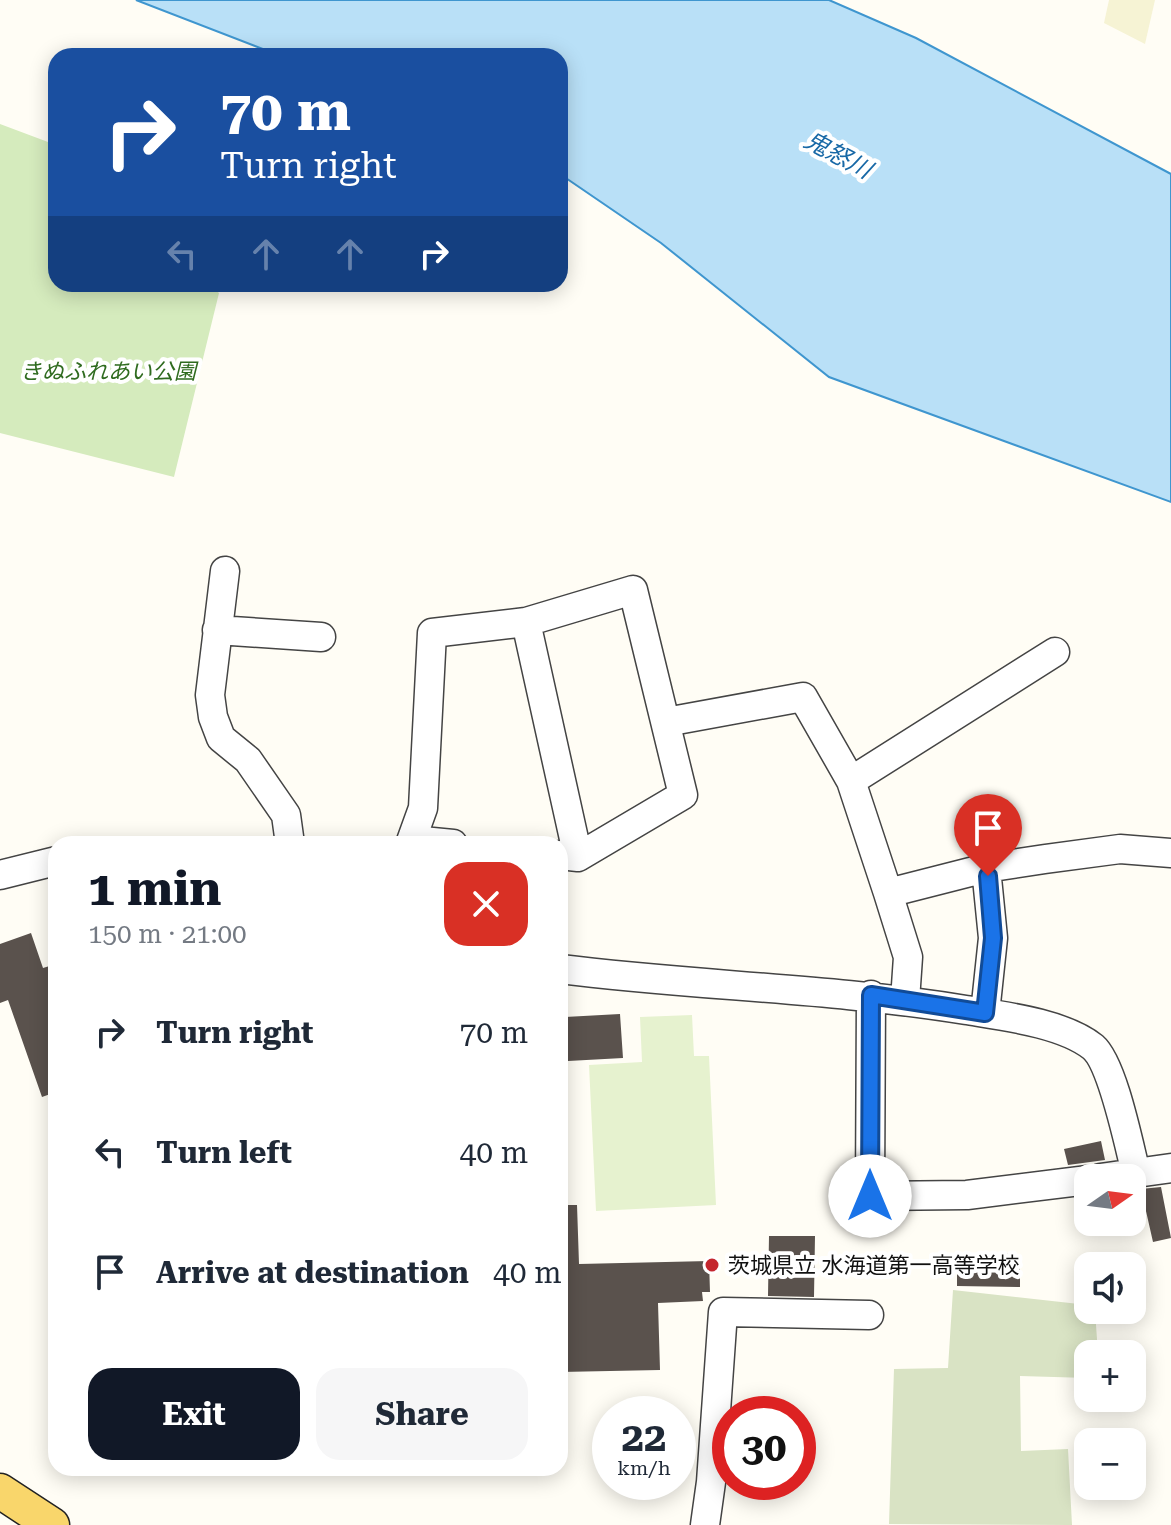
<!DOCTYPE html>
<meta charset="utf-8">
<style>
body{margin:0;font-family:"Roboto Serif","Noto Sans JP",serif;background:#f6f6f7;color:#1f2937;height:100vh;display:flex;flex-direction:column;font-size:30px;white-space:nowrap}
*{box-sizing:border-box;margin:0}
p{font-size:26px;color:#747a83}
.icon{flex:none;width:44px;height:44px;fill:none;stroke:currentColor;stroke-width:2;stroke-linecap:round;stroke-linejoin:round}
.map{position:relative;flex:1;overflow:hidden}
.panel{position:absolute;left:48px;top:836px;width:520px;height:640px;display:flex;flex-direction:column;background:#fff;border-radius:24px;box-shadow:0 4px 20px #0003}
.panel>*{flex:none}
.banner{position:absolute;left:48px;top:48px;width:520px;height:244px;border-radius:24px;box-shadow:0 4px 20px #0003;background:#1a4fa0;color:#fff;overflow:hidden}
.needle{width:52px;rotate:76deg}
.tools{position:absolute;left:1074px;top:1164px;display:grid;gap:16px}
.tools a{display:grid;place-items:center;width:72px;height:72px;border-radius:16px;background:#fff;box-shadow:0 4px 20px #0003;font-size:40px}
.speed{position:absolute;left:592px;top:1396px;display:flex;gap:16px;font-size:40px;font-weight:700;text-align:center}
.speed>*{display:grid;place-content:center;width:104px;height:104px;border-radius:50%;background:#fff;box-shadow:0 4px 20px #0003;line-height:1}
.speed small{font-size:20px;font-weight:400}
.speed .limit{border:12px solid #d22;background:#fff;color:#111}
.pin{position:absolute;display:grid;place-items:center;width:68px;height:68px;color:#fff;margin:-82px -34px;border-radius:50% 50% 50% 0;rotate:-45deg;box-shadow:0 0 8px #0007}
.pin .icon{rotate:45deg}
.me{position:absolute;width:88px;margin:-44px;rotate:0deg;stroke-linejoin:round;filter:drop-shadow(0 0 6px #0008)}
.turn{display:flex;align-items:center;gap:28px;height:168px;padding:0 40px;font-size:36px}
.turn .icon{width:104px;height:104px;stroke-width:2.5}
.turn b{display:block;font-size:56px;line-height:68px}
.lanes{display:flex;align-items:center;height:76px;padding:0 40px;background:#0003;justify-content:center;gap:40px;direction:ltr}
.lanes .off{opacity:.35}
.round{display:grid;place-items:center;flex:none;width:84px;height:84px;border-radius:24px;background:#f6f6f7}
.headline{display:flex;align-items:center;justify-content:space-between;height:136px;padding:0 40px}
h1{font-size:48px;font-weight:700;line-height:60px;color:#111827}
.button{display:flex;gap:16px;margin-top:auto;padding:16px 40px}
.button a{flex:1;height:92px;border-radius:24px;background:#111827;color:#fff;font-size:32px;font-weight:700;line-height:92px;text-align:center}
.button a+a{background:#f6f6f7;color:#1f2937}
ul{padding:0;list-style:none}
li{display:flex;align-items:center;gap:24px;height:120px;padding:0 40px}
li div{flex:1}
li b{display:block;font-size:30px}
li em{font-style:normal}
.map>svg:first-child{display:block}
.farmland{fill:#f6f3d4}
.green{fill:#d5ebbd}
.cemetery{fill:#d9e3c4}
.pitch{fill:#e6f2cf}
.water{fill:#b9e0f7;stroke:#3f96cf;stroke-width:2}
.building{fill:#5a524d}
.lines{fill:none;stroke-linecap:round;stroke-linejoin:round}
.minor-casing{stroke:#444;stroke-width:31}
.major-casing{stroke:#222;stroke-width:37}
.minor{stroke:#fff;stroke-width:28}
.major{stroke:#f9d66b;stroke-width:34}
.route-casing{stroke:#114b97;stroke-width:20}
.route{stroke:#1a73e8;stroke-width:14}
.poi-dot{fill:#c4262e;stroke:#fff;stroke-width:3}
.labels{text-anchor:middle;stroke-width:8;stroke-linejoin:round;paint-order:stroke}
.park-label{font-size:22px;font-style:italic;fill:#2f6b1f;stroke:#fff}
.poi-label{font-size:22px;fill:#111;stroke:#fff;text-anchor:start}
.water-label{font-size:24px;font-style:italic;fill:#1768a6;stroke:#fff}
</style>
<div class="map">
<svg width="1171" height="1525" viewBox="0 0 1171 1525">
<rect width="100%" height="100%" fill="#fffdf5"/>
<path class="farmland" d="M 1109,0 L 1155,0 L 1145,44 L 1104,23 Z"/>
<path class="green" d="M 0,124 L 56,145 L 56,284 L 209,284 L 219,293 L 174,477 L 0,433 Z"/>
<path class="cemetery" d="M 953,1290 L 1088,1305 L 1088,1310 L 1095,1310 L 1098,1354 L 1088,1354 L 1088,1378 L 1020,1376 L 1021,1451 L 1068,1449 L 1072,1525 L 889,1524 L 894,1369 L 948,1368 Z"/>
<path class="pitch" d="M 692,1015 L 694,1056 L 709,1056 L 716,1205 L 596,1211 L 589,1065 L 642,1062 L 640,1017 Z"/>
<path class="water" d="M 136,0 L 829,0 L 916,38 L 1171,174 L 1171,502 L 829,377 L 661,243 L 560,174 L 560,56 L 281,56 Z"/>
<path class="building" d="M 31,933 L 43,968 L 56,964 L 56,1092 L 42,1097 L 8,1000 L 0,1003 L 0,944 Z
M 620,1014 L 623,1058 L 568,1061 L 565,1017 Z
M 1101,1141 L 1105,1160 L 1068,1165 L 1064,1149 Z
M 1161,1187 L 1171,1238 L 1153,1242 L 1141,1189 Z
M 560,1205 L 577,1205 L 579,1264 L 709,1261 L 710,1292 L 702,1292 L 703,1301 L 658,1303 L 660,1370 L 560,1372 Z
M 769,1236 L 815,1236 L 814,1297 L 768,1296 Z
M 987,1253 L 1013,1254 L 1013,1265 L 1020,1265 L 1020,1287 L 957,1286 L 957,1262 L 987,1262 Z"/>
<g class="lines">
<defs>
<path id="minor" d="M 225,571 L 210,695 L 213,717 L 221,738 L 248,760 L 286,815 L 290,844
M 526,622 L 578,857
M 217,630 L 321,637
M 666,722 L 803,697 L 851,781 L 888,893 L 986,868 L 1045,859 L 1120,849 L 1171,853
M 851,781 L 1055,652
M 412,840 L 453,844
M 410,844 L 423,808 L 432,633 L 526,622 L 633,590 L 683,795 L 578,857 L 560,855
M 0,875 L 56,861
M 888,893 L 908,957 L 905,1000
M 560,969 C 695,986 831,988 966,1010 C 1003,1016 1063,1023 1093,1047 C 1113,1064 1129,1146 1136,1173
M 871,995 L 870,1196 L 967,1195 L 1088,1180
M 985,1013 L 993,938 L 986,868
M 1100,1178 L 1171,1168
M 705,1525 L 711,1482 L 723,1312 L 869,1315"/>
<path id="major" d="M 0,1491 L 52,1525"/>
</defs>
<use href="#minor" class="minor-casing"/>
<use href="#major" class="major-casing"/>
<use href="#minor" class="minor"/>
<use href="#major" class="major"/>
</g>
<g class="lines">
<defs>
<path id="route" d="M 870,1196 L 871,995 L 985,1013 L 993,938 L 988,876"/>
</defs>
<use href="#route" class="route-casing"/>
<use href="#route" class="route"/>
</g>
<circle class="poi-dot" cx="712" cy="1265" r="8"/>
<g class="labels">
<g class="park-label">
<text x="108" y="379">きぬふれあい公園</text>
</g>
<g class="poi-label">
<text x="728" y="1273">茨城県立 水海道第一高等学校</text>
</g>
<g class="water-label">
<text transform="translate(838 155) rotate(28)" y="8">鬼怒川</text>
</g>
</g>
</svg>
<div class="tools">
<a><svg class="needle" viewBox="-14 -14 28 28"><path d="M0-13l5 13h-10z" fill="#e53935"/><path d="M0 13l5-13h-10z" fill="#747a83"/></svg></a>
<a><svg class="icon" aria-label="sound" viewBox="0 0 24 24"><path d="M4 9h4l5-4v14l-5-4H4zM17 9q2 3 0 6"/></svg></a>
<a>+</a>
<a>−</a>
</div>
<div class="speed"><div>22<small>km/h</small></div><div class="limit">30</div></div>
<div class="pin" style="left:988px;top:876px;background:#d93025"><svg class="icon" aria-label="arrive" viewBox="0 0 24 24"><path d="M6 21V4h12l-3 4 3 4H6"/></svg></div>
<svg class="me" style="left:870px;top:1196px" viewBox="-20 -20 40 40"><circle r="19" fill="#fff"/><path d="M0-13L10 11 0 6-10 11z" fill="#1a73e8"/></svg>
<div class="banner">
<div class="turn"><svg class="icon" aria-label="right" viewBox="0 0 24 24"><path d="M7 20v-9h11M14 6l5 5-5 5"/></svg><div><b>70 m</b>Turn right</div></div>
<div class="lanes"><svg class="icon off" aria-label="left" viewBox="0 0 24 24"><path d="M17 20v-9H6M10 6l-5 5 5 5"/></svg><svg class="icon off" aria-label="ahead" viewBox="0 0 24 24"><path d="M12 20V5M6 11l6-6 6 6"/></svg><svg class="icon off" aria-label="ahead" viewBox="0 0 24 24"><path d="M12 20V5M6 11l6-6 6 6"/></svg><svg class="icon" aria-label="right" viewBox="0 0 24 24"><path d="M7 20v-9h11M14 6l5 5-5 5"/></svg></div>
</div>
<section class="panel">
<div class="headline"><div><h1>1 min</h1><p>150 m · 21:00</p></div><a class="round" style="background:#d93025;color:#fff"><svg class="icon" aria-label="close" viewBox="0 0 24 24"><path d="M6 6l12 12M18 6L6 18"/></svg></a></div>
<ul>
<li><svg class="icon" aria-label="right" viewBox="0 0 24 24"><path d="M7 20v-9h11M14 6l5 5-5 5"/></svg><div><b>Turn right</b></div><em>70 m</em></li>
<li><svg class="icon" aria-label="left" viewBox="0 0 24 24"><path d="M17 20v-9H6M10 6l-5 5 5 5"/></svg><div><b>Turn left</b></div><em>40 m</em></li>
<li><svg class="icon" aria-label="arrive" viewBox="0 0 24 24"><path d="M6 21V4h12l-3 4 3 4H6"/></svg><div><b>Arrive at destination</b></div><em>40 m</em></li>
</ul>
<div class="button"><a>Exit</a><a>Share</a></div>
</section>
</div>
